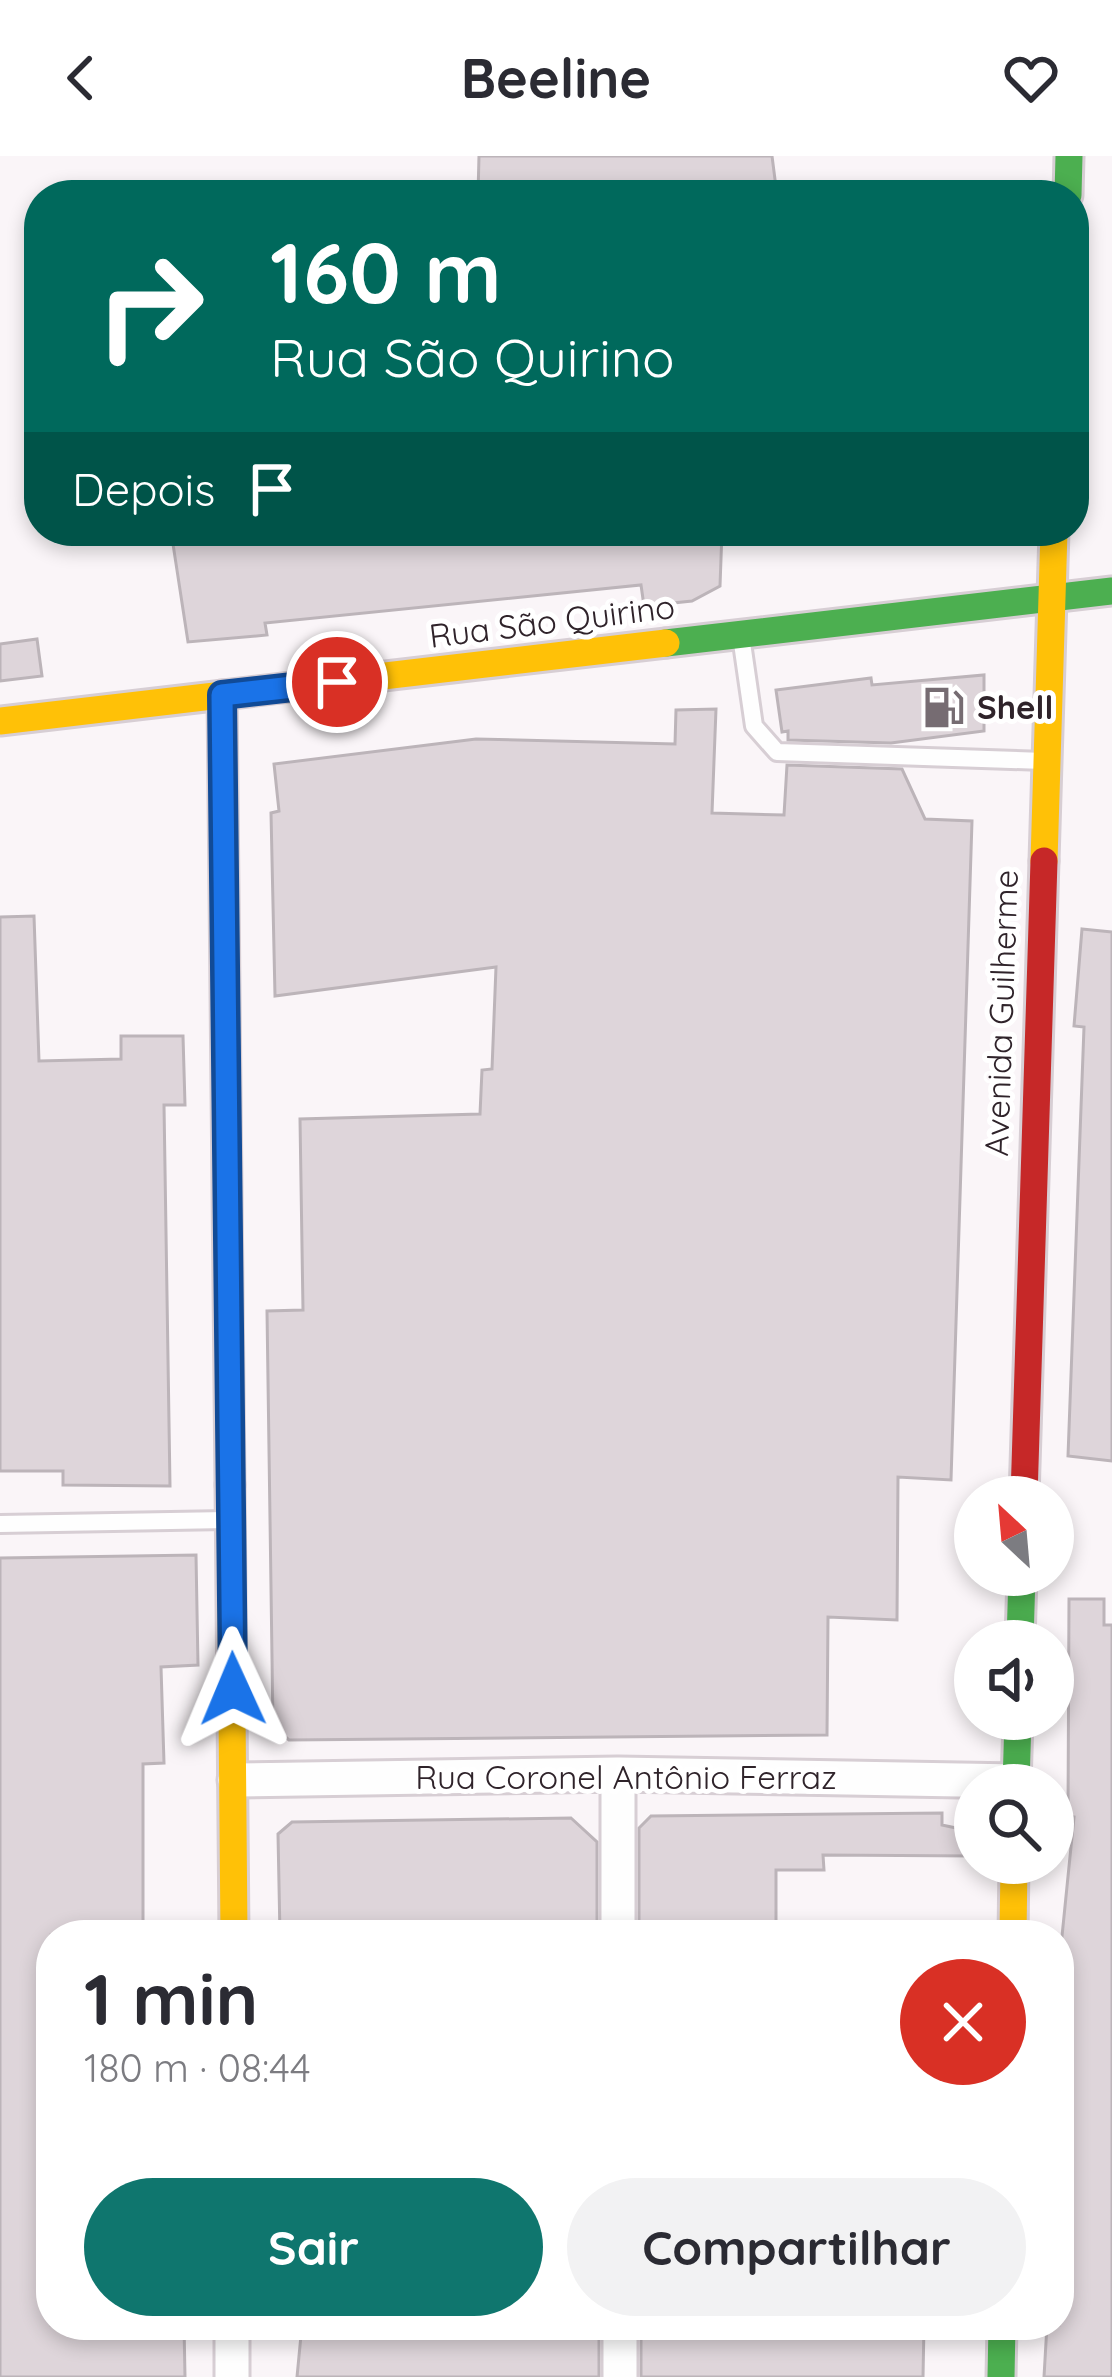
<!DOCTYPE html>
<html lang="pt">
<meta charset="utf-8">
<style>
body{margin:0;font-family:Quicksand,sans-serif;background:#f2f2f3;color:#2b2b33;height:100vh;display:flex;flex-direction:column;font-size:45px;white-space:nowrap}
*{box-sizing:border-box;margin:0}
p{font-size:39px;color:#7c7c81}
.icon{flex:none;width:66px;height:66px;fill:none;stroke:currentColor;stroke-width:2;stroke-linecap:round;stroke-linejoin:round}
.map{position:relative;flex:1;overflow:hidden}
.sheet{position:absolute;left:36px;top:1764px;width:1038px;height:420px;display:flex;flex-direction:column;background:#fff;border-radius:48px;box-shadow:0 6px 18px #0003}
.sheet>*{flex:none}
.hud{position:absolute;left:24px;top:24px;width:1065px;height:366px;border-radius:48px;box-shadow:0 6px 18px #0003;background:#00695c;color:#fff;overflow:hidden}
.needle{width:78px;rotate:334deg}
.buttons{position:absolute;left:954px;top:1320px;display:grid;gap:24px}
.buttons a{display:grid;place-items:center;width:120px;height:120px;border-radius:50%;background:#fff;box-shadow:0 6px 18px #0003;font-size:60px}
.pin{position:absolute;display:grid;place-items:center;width:102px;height:102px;color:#fff;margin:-51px;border:6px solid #fff;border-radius:50%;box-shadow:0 3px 12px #0007}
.me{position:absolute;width:132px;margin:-66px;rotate:359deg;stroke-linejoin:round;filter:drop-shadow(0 0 9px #0008)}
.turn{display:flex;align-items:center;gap:42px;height:252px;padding:0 48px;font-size:54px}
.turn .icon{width:156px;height:156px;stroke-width:2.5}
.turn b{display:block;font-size:84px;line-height:102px}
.then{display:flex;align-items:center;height:114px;padding:0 48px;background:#0003;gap:24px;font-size:45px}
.round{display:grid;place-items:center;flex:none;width:126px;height:126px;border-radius:63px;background:#f2f2f3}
.overview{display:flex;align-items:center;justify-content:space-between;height:204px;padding:0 48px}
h1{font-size:72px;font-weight:700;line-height:90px}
.primary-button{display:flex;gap:24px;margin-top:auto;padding:24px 48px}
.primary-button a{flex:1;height:138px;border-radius:72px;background:#0f766e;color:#fff;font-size:48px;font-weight:700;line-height:138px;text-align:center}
.primary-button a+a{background:#f2f2f3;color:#2b2b33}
header{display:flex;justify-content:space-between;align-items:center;height:156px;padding:0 48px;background:#fff;font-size:54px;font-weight:700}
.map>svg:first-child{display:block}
.building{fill:#ded5da;stroke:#bcb4b9;stroke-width:3}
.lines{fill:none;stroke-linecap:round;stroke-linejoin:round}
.lane-casing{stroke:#d7ced4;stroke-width:22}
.street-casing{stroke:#d7ced4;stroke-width:39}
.fast-casing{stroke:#d7ced4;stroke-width:33}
.slow-casing{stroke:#d7ced4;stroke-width:33}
.jam-casing{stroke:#d7ced4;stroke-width:33}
.lane{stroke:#fefefe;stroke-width:16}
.street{stroke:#fefefe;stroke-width:33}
.fast{stroke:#4caf50;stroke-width:27}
.slow{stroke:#ffc107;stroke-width:27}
.jam{stroke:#c62828;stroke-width:27}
.route-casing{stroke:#114b97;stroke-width:30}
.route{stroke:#1a73e8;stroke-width:21}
.labels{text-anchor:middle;stroke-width:10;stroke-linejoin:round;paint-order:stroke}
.street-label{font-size:33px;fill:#2f232a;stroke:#fff}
.poi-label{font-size:33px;font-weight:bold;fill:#2f232a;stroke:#fff;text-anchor:start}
</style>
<header><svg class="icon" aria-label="back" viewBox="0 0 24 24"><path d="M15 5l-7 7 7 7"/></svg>Beeline<svg class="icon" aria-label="heart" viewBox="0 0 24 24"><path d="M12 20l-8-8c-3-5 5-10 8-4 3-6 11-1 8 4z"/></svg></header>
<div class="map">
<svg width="1112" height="2221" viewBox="0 0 1112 2221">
<rect width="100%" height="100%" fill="#faf5f8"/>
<path class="building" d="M 479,0 L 772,0 L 777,39 L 478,39 Z
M 171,375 L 722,375 L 720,430 L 692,445 L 644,450 L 641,429 L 265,467 L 267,479 L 188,486 Z
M 37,483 L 42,520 L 0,525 L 0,488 Z
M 984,519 L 984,575 L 891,587 L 788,584 L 788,575 L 782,576 L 776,534 L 871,522 L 872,529 Z
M 716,553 L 712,657 L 784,659 L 787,609 L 902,613 L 925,663 L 972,665 L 951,1324 L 898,1321 L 897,1464 L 828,1461 L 827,1579 L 289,1584 L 273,1570 L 267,1155 L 303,1154 L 300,963 L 480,958 L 482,914 L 492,913 L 496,811 L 275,840 L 271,657 L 279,655 L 274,608 L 476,583 L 675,588 L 676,554 Z
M 34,760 L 39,905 L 121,903 L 121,880 L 183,880 L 185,949 L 164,949 L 170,1330 L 63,1329 L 63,1315 L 0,1315 L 0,761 Z
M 1082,773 L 1112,776 L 1112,1305 L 1068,1300 L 1084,871 L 1074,870 Z
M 196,1399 L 198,1509 L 161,1511 L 164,1607 L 143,1608 L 143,1779 L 51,1779 L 51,2169 L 184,2169 L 185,2221 L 0,2221 L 0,1402 Z
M 1069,1443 L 1104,1443 L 1104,1469 L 1112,1469 L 1112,2221 L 1044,2221 L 1047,2169 L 1059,2169 L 1060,1800 L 1074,1661 L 1068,1660 Z
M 942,1657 L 942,1669 L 975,1676 L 975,1700 L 823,1699 L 824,1714 L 776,1714 L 776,1779 L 639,1779 L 639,1672 L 651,1660 Z
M 571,1662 L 597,1686 L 597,1779 L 280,1779 L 278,1678 L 292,1666 Z
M 302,2169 L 599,2173 L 599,2221 L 297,2221 Z
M 651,2169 L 924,2169 L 923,2221 L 641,2221 L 641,2173 Z"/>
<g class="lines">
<defs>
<path id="lane" d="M 741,480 L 754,570 L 777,596 L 1044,605
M 0,1368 L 227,1364"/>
<path id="street" d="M 618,1618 L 618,1779
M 235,1624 L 618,1618 L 1017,1625
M 620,2169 L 620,2221
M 232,2221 L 232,2169"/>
<path id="fast" d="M 1068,39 L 1069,0
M 666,487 L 1112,435
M 222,539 L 230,1329
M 1020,1485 L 1022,1419
M 1016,1629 L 1018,1563
M 1001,2221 L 1002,2169"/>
<path id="slow" d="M 0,565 L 666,487
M 1044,705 L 1054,375
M 230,1329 L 234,1779
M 1013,1779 L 1014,1707"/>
<path id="jam" d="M 1024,1341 L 1044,705"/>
</defs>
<use href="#lane" class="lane-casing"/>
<use href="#street" class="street-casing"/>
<use href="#fast" class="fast-casing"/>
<use href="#slow" class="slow-casing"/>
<use href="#jam" class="jam-casing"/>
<use href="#lane" class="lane"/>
<use href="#street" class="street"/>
<use href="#fast" class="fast"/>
<use href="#slow" class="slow"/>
<use href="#jam" class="jam"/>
</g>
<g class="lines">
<defs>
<path id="route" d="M 233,1533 L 222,539 L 337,526"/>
</defs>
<use href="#route" class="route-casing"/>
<use href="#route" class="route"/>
</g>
<defs>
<symbol id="fuel-bare" viewBox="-9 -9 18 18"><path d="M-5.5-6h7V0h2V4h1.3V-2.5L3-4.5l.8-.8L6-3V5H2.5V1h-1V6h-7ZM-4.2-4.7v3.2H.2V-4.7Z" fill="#766c72" stroke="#fff" stroke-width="2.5" paint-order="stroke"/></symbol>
</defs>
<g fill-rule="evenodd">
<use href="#fuel-bare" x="914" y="522" width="59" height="59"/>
</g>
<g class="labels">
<g class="street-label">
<text transform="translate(552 465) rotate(-7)" y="12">Rua São Quirino</text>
<text transform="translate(1001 857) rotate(-88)" y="12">Avenida Guilherme</text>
<text x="626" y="1633">Rua Coronel Antônio Ferraz</text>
</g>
<g class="poi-label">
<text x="977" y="563">Shell</text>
</g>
</g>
</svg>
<div class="buttons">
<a><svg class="needle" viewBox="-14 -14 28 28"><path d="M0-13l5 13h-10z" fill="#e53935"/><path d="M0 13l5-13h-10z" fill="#7c7c81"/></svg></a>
<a><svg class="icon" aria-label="sound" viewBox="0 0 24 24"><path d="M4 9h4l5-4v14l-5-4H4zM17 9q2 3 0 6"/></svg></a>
<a><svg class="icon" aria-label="search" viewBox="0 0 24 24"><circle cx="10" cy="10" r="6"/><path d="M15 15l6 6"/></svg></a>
</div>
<div class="pin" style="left:337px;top:526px;background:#d93025"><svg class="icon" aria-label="arrive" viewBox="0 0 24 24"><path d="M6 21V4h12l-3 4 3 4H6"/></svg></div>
<svg class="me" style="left:233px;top:1533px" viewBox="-20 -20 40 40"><path d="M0-17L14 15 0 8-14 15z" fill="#1a73e8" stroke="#fff" stroke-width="4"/></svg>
<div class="hud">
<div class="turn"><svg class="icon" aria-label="right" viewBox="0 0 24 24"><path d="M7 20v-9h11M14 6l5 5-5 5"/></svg><div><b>160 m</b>Rua São Quirino</div></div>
<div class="then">Depois<svg class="icon" aria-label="arrive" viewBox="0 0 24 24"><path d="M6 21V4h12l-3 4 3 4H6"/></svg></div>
</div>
<section class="sheet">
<div class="overview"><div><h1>1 min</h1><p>180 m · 08:44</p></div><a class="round" style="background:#d93025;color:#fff"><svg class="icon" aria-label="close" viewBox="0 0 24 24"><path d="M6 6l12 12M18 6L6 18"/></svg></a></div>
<div class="primary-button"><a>Sair</a><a>Compartilhar</a></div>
</section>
</div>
